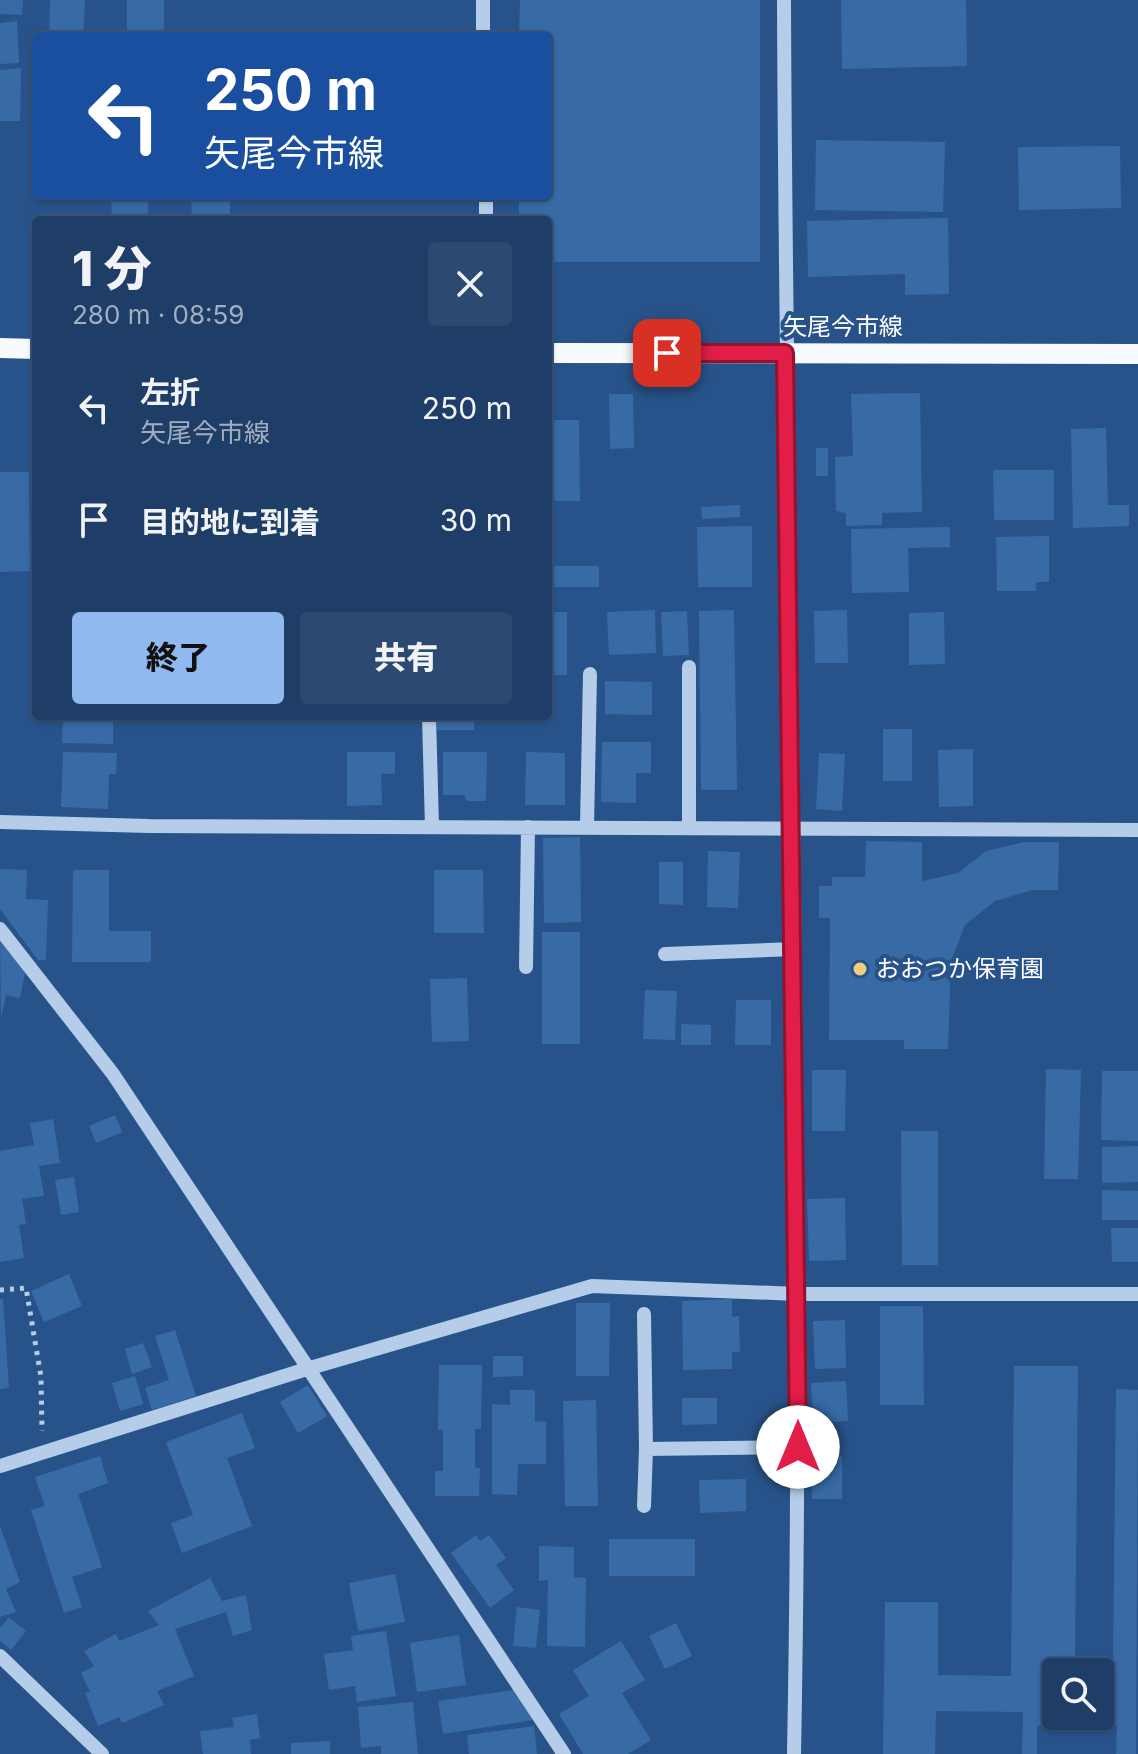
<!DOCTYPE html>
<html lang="ja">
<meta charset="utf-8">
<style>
body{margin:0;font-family:Inter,"Noto Sans JP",sans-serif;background:#2b4971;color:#f1f3f6;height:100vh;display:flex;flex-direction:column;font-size:30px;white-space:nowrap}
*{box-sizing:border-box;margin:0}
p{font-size:26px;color:#a1aec0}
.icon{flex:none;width:44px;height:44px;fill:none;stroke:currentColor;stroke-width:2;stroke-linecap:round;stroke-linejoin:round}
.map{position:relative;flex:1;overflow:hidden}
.sheet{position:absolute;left:32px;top:216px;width:520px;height:504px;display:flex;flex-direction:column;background:#1e3e68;border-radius:8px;box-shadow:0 2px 6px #0004,0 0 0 2px #3c577c}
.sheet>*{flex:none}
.guide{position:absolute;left:32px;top:32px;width:520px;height:168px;border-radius:8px;box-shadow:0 2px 6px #0004,0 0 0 2px #3c577c;background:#1a4fa0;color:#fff;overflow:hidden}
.fabs{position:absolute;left:1042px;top:1658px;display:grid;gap:16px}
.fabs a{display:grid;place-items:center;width:72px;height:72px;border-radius:8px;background:#1e3e68;box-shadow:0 2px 6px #0004,0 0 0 2px #3c577c;font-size:40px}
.pin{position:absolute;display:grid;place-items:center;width:68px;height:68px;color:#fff;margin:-34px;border-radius:16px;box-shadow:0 4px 12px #0006}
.me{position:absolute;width:88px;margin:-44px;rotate:0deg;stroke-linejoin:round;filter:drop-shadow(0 0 6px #0008)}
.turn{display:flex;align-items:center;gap:28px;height:168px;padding:0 40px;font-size:36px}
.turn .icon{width:104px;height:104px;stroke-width:2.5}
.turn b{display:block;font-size:56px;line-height:68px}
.round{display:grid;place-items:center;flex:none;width:84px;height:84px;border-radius:8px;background:#2b4971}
.summary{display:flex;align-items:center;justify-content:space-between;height:136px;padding:0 40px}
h1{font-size:48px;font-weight:800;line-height:60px}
.cta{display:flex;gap:16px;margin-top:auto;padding:16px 40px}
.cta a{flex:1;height:92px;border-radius:8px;background:#90b9f0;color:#111;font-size:32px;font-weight:800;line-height:92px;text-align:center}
.cta a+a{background:#2b4971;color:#f1f3f6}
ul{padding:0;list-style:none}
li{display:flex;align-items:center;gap:24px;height:112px;padding:0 40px}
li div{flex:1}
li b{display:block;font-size:30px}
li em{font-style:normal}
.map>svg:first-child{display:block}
.building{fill:#386aa6;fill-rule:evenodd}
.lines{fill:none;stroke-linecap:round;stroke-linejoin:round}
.path{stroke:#b5cde9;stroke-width:5;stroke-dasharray:4 6;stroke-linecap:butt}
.minor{stroke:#b5cde9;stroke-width:14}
.major{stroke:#f8fbfe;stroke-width:20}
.route-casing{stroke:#92132f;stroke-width:20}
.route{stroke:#e11d48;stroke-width:14}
.poi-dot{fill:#f1ce7b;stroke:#28538a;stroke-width:3}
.labels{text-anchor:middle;stroke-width:8;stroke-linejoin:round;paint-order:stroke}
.street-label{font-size:24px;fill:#fff;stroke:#28538a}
.poi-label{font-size:24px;fill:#fff;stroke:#28538a;text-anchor:start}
</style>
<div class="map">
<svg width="1138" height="1754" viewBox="0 0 1138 1754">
<rect width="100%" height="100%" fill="#28538a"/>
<path class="building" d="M 0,0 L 23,0 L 22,15 L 0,14 Z
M 50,0 L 85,0 L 83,36 L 49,36 Z
M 127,0 L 164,0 L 164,36 L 127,36 Z
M 520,0 L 760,0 L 760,262 L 548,262 L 548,220 L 519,220 L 519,196 L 548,196 L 548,36 L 519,36 Z
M 841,0 L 966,0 L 967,66 L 842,69 Z
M 17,21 L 19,63 L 0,64 L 0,23 Z
M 21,68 L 20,121 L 0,121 L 0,70 Z
M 816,140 L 945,142 L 943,212 L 815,210 Z
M 1120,146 L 1121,208 L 1019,210 L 1018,147 Z
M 111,196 L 148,196 L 148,220 L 112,220 Z
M 191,196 L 230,196 L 230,220 L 192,220 Z
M 948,218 L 949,294 L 905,295 L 905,274 L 808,277 L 807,221 Z
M 920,393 L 922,512 L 882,513 L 882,525 L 846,526 L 846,513 L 836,511 L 835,457 L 853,456 L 851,394 Z
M 609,394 L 633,394 L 634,448 L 610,449 Z
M 548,420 L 579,420 L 580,501 L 548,501 Z
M 1106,428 L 1108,505 L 1129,505 L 1129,526 L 1073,528 L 1071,429 Z
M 816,448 L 828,448 L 828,476 L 816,476 Z
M 993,470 L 1054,470 L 1054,520 L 994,520 Z
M 0,472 L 29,472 L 30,571 L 0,572 Z
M 740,505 L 740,517 L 702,519 L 701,507 Z
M 752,526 L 752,587 L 698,587 L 697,527 Z
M 950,527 L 950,547 L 908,548 L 909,592 L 852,593 L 851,529 Z
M 1049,536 L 1049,582 L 1036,582 L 1036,591 L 997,591 L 996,537 Z
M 548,566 L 599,566 L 599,587 L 548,587 Z
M 655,610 L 656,653 L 609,655 L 607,612 Z
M 734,610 L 737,790 L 701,790 L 699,611 Z
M 847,610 L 848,663 L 815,663 L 814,611 Z
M 687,611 L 689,655 L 663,656 L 661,612 Z
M 548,612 L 567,612 L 567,675 L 548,675 Z
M 944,612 L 945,664 L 909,665 L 909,613 Z
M 605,681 L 652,682 L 652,715 L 605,714 Z
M 63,716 L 113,716 L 113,744 L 62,743 Z
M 437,716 L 474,716 L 474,730 L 437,730 Z
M 883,729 L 912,729 L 912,781 L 883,781 Z
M 602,742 L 651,742 L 651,773 L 636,773 L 636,803 L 601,802 Z
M 973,749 L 973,806 L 939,807 L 938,750 Z
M 63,752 L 117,753 L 116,774 L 109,774 L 108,809 L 61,807 Z
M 347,752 L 395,752 L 395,774 L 381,774 L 382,805 L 347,806 Z
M 443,752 L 487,752 L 486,801 L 467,801 L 464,795 L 443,795 Z
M 526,752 L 565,753 L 565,805 L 525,805 Z
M 819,753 L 845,754 L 842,811 L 816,809 Z
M 580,837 L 581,922 L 544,923 L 543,838 Z
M 866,841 L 922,842 L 922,881 L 958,873 L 986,851 L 1024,842 L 1059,842 L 1058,890 L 1032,890 L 995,901 L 965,925 L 951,961 L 948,1049 L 904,1049 L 904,1040 L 829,1040 L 830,918 L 819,918 L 819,886 L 832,886 L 832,877 L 865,877 Z
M 708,851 L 740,852 L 738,908 L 707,907 Z
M 659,862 L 683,862 L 683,905 L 659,904 Z
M 0,869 L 27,870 L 26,899 L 48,900 L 46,960 L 38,960 L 0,909 Z
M 73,870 L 109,870 L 109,931 L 151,931 L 151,962 L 72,962 Z
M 434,870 L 483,870 L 484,933 L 434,933 Z
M 542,932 L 580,932 L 580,1044 L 542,1044 Z
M 0,936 L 26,968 L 20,998 L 6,995 L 1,1019 Z
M 467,978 L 469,1041 L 432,1042 L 430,979 Z
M 645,990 L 677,991 L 675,1040 L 643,1039 Z
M 736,1000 L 771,1000 L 771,1045 L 735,1045 Z
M 681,1024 L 711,1025 L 711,1045 L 681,1045 Z
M 1046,1069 L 1081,1070 L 1078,1179 L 1044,1179 Z
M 812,1070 L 846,1070 L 845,1131 L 812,1131 Z
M 1102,1071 L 1138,1071 L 1138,1141 L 1101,1140 Z
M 115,1115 L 122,1132 L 96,1143 L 89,1126 Z
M 53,1119 L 60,1163 L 39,1166 L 44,1196 L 22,1199 L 26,1224 L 19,1225 L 24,1258 L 0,1262 L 0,1151 L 34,1145 L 30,1123 Z
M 901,1131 L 938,1131 L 938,1265 L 902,1265 Z
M 1138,1146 L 1138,1182 L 1102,1183 L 1102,1147 Z
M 74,1177 L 79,1212 L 61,1215 L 55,1180 Z
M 1102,1190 L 1138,1191 L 1138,1220 L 1102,1220 Z
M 845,1198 L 846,1260 L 809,1261 L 807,1199 Z
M 1111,1228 L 1138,1228 L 1138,1262 L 1112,1262 Z
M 69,1274 L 82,1306 L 44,1322 L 31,1291 Z
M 0,1299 L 3,1299 L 9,1388 L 0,1389 Z
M 732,1299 L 732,1317 L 739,1316 L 740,1352 L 732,1352 L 732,1369 L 683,1370 L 682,1301 Z
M 576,1303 L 610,1303 L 609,1376 L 576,1376 Z
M 880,1306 L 923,1306 L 924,1405 L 880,1405 Z
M 845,1320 L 846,1368 L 815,1369 L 813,1321 Z
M 175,1330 L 196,1396 L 152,1410 L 145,1388 L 169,1380 L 155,1336 Z
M 143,1343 L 152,1367 L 132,1374 L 125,1349 Z
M 493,1356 L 523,1356 L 523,1376 L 493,1377 Z
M 439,1365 L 482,1365 L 481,1429 L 475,1429 L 475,1468 L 480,1468 L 479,1496 L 435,1496 L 435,1471 L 443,1471 L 443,1430 L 438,1430 Z
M 1014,1366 L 1078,1366 L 1075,1660 L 1113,1660 L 1116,1389 L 1138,1390 L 1136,1754 L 1116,1754 L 1117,1726 L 1037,1726 L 1037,1754 L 1022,1754 L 1023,1712 L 936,1711 L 935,1754 L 883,1754 L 885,1602 L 938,1602 L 938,1675 L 1011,1676 ZM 1056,1672 L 1100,1672 L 1100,1716 L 1056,1716 Z
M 135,1376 L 143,1404 L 120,1411 L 112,1383 Z
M 846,1381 L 848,1421 L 813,1423 L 811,1383 Z
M 308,1385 L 327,1416 L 298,1433 L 280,1402 Z
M 510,1390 L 535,1390 L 535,1422 L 546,1421 L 546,1464 L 518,1464 L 517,1495 L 492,1494 L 492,1404 L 510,1405 Z
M 682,1398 L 717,1398 L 717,1424 L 682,1425 Z
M 596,1400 L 598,1506 L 565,1506 L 563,1401 Z
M 242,1413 L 255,1448 L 227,1458 L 252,1526 L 182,1553 L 171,1523 L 193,1515 L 166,1442 Z
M 100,1456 L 108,1483 L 78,1494 L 102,1567 L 72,1577 L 82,1607 L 64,1613 L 31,1510 L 45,1506 L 35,1477 Z
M 831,1456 L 842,1456 L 842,1499 L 812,1499 L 812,1463 L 829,1463 Z
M 746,1479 L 746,1511 L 700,1513 L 699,1480 Z
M 0,1526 L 20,1582 L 6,1589 L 16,1612 L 0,1617 Z
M 476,1535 L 480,1541 L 489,1535 L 506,1558 L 496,1565 L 514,1590 L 490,1608 L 451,1553 Z
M 609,1539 L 695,1539 L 695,1576 L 609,1576 Z
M 539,1546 L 574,1547 L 574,1577 L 586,1578 L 585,1647 L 547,1646 L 548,1580 L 539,1581 Z
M 395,1574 L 405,1622 L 358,1631 L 349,1583 Z
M 210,1578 L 222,1601 L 246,1595 L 252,1630 L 233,1636 L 226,1612 L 175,1629 L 194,1676 L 157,1691 L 164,1705 L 122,1723 L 119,1717 L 98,1726 L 85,1693 L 90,1692 L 81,1673 L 94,1666 L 84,1651 L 116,1634 L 119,1641 L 159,1625 L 148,1611 Z
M 517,1607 L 540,1610 L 536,1648 L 513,1646 Z
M 9,1617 L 26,1631 L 11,1650 L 0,1641 L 0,1628 Z
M 676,1623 L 692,1656 L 665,1669 L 649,1636 Z
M 386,1631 L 396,1696 L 357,1702 L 355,1686 L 329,1690 L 324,1654 L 353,1650 L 351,1636 Z
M 459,1635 L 466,1685 L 417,1692 L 410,1643 Z
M 621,1641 L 645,1680 L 622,1693 L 651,1740 L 628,1754 L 583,1754 L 559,1714 L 589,1696 L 573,1670 Z
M 514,1690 L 533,1720 L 443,1734 L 438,1701 Z
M 413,1702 L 418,1754 L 381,1754 L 381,1746 L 361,1748 L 358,1707 Z
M 257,1714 L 260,1738 L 250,1740 L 251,1754 L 203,1754 L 200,1731 L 234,1727 L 232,1718 Z
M 534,1726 L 537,1754 L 469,1754 L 467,1735 Z
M 330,1741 L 330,1754 L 291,1754 L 291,1743 Z"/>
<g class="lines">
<path class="path" d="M 0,1290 L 26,1288 L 41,1377 L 42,1431"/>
<path class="minor" d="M 483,0 L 483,36
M 784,0 C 786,585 805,1169 794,1754
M 486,196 L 486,220
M 429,716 L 432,827
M 0,822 L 149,826 L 1138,830
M 587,827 L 590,674
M 689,828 L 689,667
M 0,929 L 113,1074 L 564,1754
M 665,954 L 794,949
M 526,967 L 528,827
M 646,1449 L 798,1447
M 0,1466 L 310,1368 L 592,1286 L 798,1294 L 1138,1294
M 644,1506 L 646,1449 L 644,1314
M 0,1656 L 102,1754"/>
<path class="major" d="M 0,348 L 36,349
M 548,353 L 1138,354"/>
</g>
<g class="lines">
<defs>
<path id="route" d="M 667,353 L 785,353 L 798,1447"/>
</defs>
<use href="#route" class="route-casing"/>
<use href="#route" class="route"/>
</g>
<circle class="poi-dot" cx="860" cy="969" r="8"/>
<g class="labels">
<g class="street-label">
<text x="843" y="335">矢尾今市線</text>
</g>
<g class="poi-label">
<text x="876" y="977">おおつか保育園</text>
</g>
</g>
</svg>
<div class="fabs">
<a><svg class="icon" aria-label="search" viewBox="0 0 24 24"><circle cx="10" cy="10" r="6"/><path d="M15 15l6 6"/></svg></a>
</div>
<div class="pin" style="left:667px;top:353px;background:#d93025"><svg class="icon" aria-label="arrive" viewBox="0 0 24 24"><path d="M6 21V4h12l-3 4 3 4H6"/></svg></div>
<svg class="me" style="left:798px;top:1447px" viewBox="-20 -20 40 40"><circle r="19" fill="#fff"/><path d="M0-13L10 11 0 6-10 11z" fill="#e11d48"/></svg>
<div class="guide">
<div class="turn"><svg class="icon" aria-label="left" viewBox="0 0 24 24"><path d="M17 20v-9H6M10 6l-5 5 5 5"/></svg><div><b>250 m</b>矢尾今市線</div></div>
</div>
<section class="sheet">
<div class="summary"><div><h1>1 分</h1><p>280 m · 08:59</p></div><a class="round"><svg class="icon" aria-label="close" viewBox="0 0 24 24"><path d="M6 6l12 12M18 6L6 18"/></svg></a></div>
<ul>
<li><svg class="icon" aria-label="left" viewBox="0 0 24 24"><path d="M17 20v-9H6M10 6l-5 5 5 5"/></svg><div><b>左折</b><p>矢尾今市線</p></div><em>250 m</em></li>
<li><svg class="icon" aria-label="arrive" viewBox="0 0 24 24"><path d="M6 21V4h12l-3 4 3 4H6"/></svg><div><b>目的地に到着</b></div><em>30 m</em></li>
</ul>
<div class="cta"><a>終了</a><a>共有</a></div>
</section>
</div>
